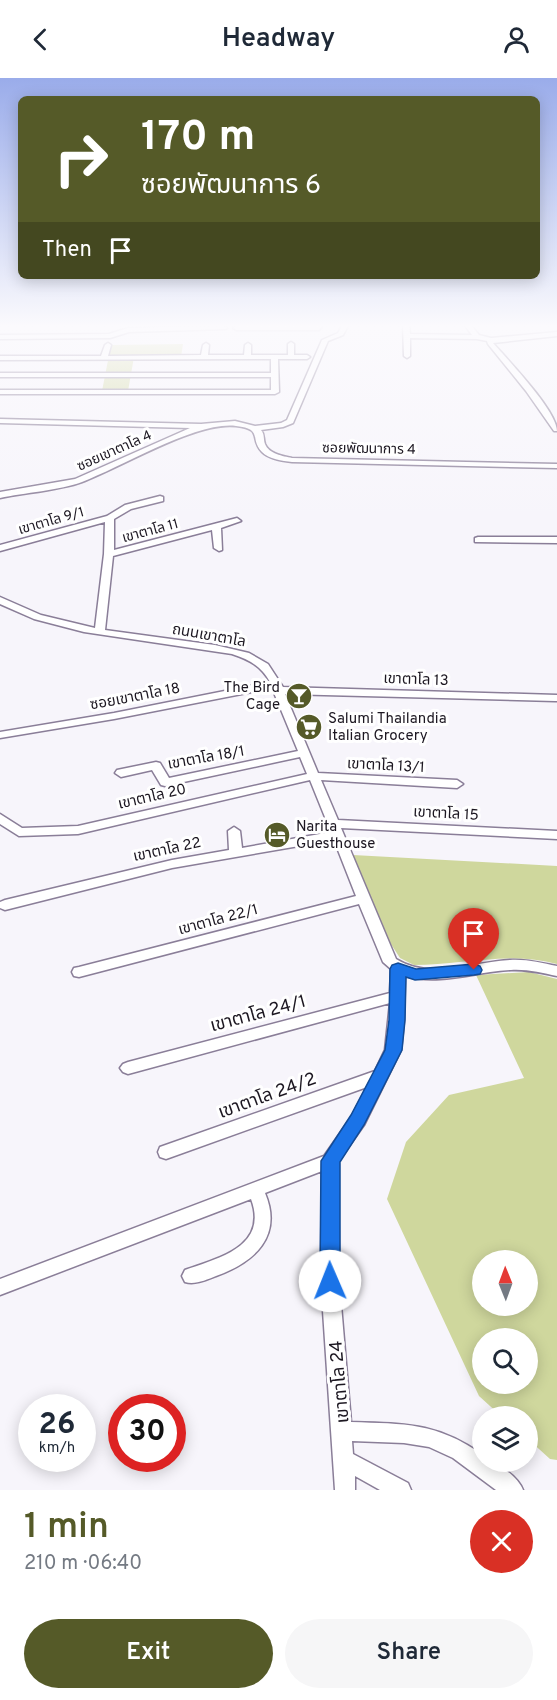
<!DOCTYPE html>
<meta charset="utf-8">
<style>
body{margin:0;font-family:Overpass,"Noto Sans Thai",sans-serif;background:#f6f6f7;color:#1f2937;height:100vh;display:flex;flex-direction:column;font-size:22px;white-space:nowrap}
*{box-sizing:border-box;margin:0}
p{font-size:20px;color:#747a83}
.icon{flex:none;width:33px;height:33px;fill:none;stroke:currentColor;stroke-width:2;stroke-linecap:round;stroke-linejoin:round}
.map{position:relative;height:1412px;overflow:hidden}
.details{display:flex;flex-direction:column;background:#fff;flex:1}
.details>*{flex:none}
.guide{position:absolute;left:18px;top:18px;width:522px;height:183px;border-radius:9px;box-shadow:0 3px 15px #0003;background:#555a28;color:#fff;overflow:hidden}
.needle{width:39px;rotate:359deg}
.controls{position:absolute;left:472px;top:1172px;display:grid;gap:12px}
.controls a{display:grid;place-items:center;width:66px;height:66px;border-radius:50%;background:#fff;box-shadow:0 3px 15px #0003;font-size:30px}
.speed{position:absolute;left:18px;top:1316px;display:flex;gap:12px;font-size:30px;font-weight:700;text-align:center}
.speed>*{display:grid;place-content:center;width:78px;height:78px;border-radius:50%;background:#fff;box-shadow:0 3px 15px #0003;line-height:1}
.speed small{font-size:15px;font-weight:400}
.speed .limit{border:9px solid #d22;background:#fff;color:#111}
.pin{position:absolute;display:grid;place-items:center;width:51px;height:51px;color:#fff;margin:-62px -26px;border-radius:50% 50% 50% 0;rotate:-45deg;box-shadow:0 0 6px #0007}
.pin .icon{rotate:45deg}
.me{position:absolute;width:66px;margin:-33px;rotate:359deg;stroke-linejoin:round;filter:drop-shadow(0 0 4px #0008)}
.turn{display:flex;align-items:center;gap:21px;height:126px;padding:0 24px;font-size:27px}
.turn .icon{width:78px;height:78px;stroke-width:2.5}
.turn b{display:block;font-size:42px;line-height:51px}
.then{display:flex;align-items:center;height:57px;padding:0 24px;background:#0003;gap:12px;font-size:22px}
.round{display:grid;place-items:center;flex:none;width:63px;height:63px;border-radius:32px;background:#f6f6f7}
.head{display:flex;align-items:center;justify-content:space-between;height:102px;padding:0 24px}
h1{font-size:36px;font-weight:600;line-height:45px;color:#555a28}
.primary-button{display:flex;gap:12px;margin-top:auto;padding:12px 24px}
.primary-button a{flex:1;height:69px;border-radius:36px;background:#555a28;color:#fff;font-size:24px;font-weight:600;line-height:69px;text-align:center}
.primary-button a+a{background:#f6f6f7;color:#1f2937}
header{display:flex;justify-content:space-between;align-items:center;height:78px;padding:0 24px;background:#fff;font-size:27px;font-weight:600}
.map>svg:first-child{display:block}
.green{fill:#cfd79d;fill-rule:evenodd}
.lines{fill:none;stroke-linecap:round;stroke-linejoin:round}
.minor-casing{stroke:#8a7e98;stroke-width:3}
.minor{fill:#fff;fill-rule:evenodd}
.route{fill:#1a73e8;stroke:#114b97;stroke-width:1.5}
.labels{text-anchor:middle;stroke-width:6;stroke-linejoin:round;paint-order:stroke}
.far-street-label{font-size:14px;fill:#1c1721;stroke:#fff}
.street-label{font-size:15px;fill:#1c1721;stroke:#fff}
.poi-label{font-size:15px;fill:#1c1721;stroke:#fff;text-anchor:start}
.near-street-label{font-size:18px;fill:#1c1721;stroke:#fff}
</style>
<header><svg class="icon" aria-label="back" viewBox="0 0 24 24"><path d="M15 5l-7 7 7 7"/></svg>Headway<svg class="icon" aria-label="person" viewBox="0 0 24 24"><circle cx="12" cy="8" r="4"/><path d="M4 21q1-7 8-7t8 7"/></svg></header>
<div class="map">
<svg width="557" height="1412" viewBox="0 0 557 1412">
<rect width="100%" height="100%" fill="#f7f5fb"/>
<path class="green" d="M 183,266 L 181,279 L 134,279 L 128,313 L 102,313 L 111,267 Z
M 353,777 L 557,788 L 557,886 C 511,873 461,887 414,887 L 400,880 L 387,860 Z
M 529,894 L 557,901 L 557,1382 L 550,1381 L 528,1361 L 528,1338 L 501,1338 L 479,1318 L 387,1121 L 406,1064 L 449,1017 L 524,1000 L 476,897 ZM 483,1182 L 528,1182 L 528,1227 L 483,1227 ZM 483,1260 L 528,1260 L 528,1305 L 483,1305 Z"/>
<g class="lines">
<defs>
<path id="minor" d="M 318,246 L 324,246 L 319,252 L 236,252 L 233,250 L 236,248 L 317,248 Z
M 343,246 L 349,246 L 343,257 L 328,263 L 293,345 L 283,349 L 261,352 C 265,357 263,360 265,366 C 269,376 283,378 292,380 L 557,386 L 557,390 L 292,384 C 282,383 269,381 262,374 C 249,361 264,351 236,348 C 197,343 122,389 82,404 C 61,412 23,415 0,420 L 0,414 L 75,401 L 190,350 L 0,345 L 0,341 L 201,346 L 235,343 L 255,348 L 281,345 L 287,342 L 322,262 L 338,255 Z
M 403,246 L 409,246 L 410,256 L 472,257 L 464,246 L 470,246 L 479,257 L 491,260 L 557,254 L 557,258 L 493,265 C 508,282 557,333 557,353 L 554,353 L 526,313 L 488,266 L 487,263 L 477,261 L 410,260 L 410,278 L 407,280 L 404,278 Z
M 224,248 L 227,250 L 226,251 L 129,254 L 110,260 L 0,261 L 0,257 L 109,256 L 128,250 Z
M 291,264 L 294,266 L 294,277 L 307,277 L 310,279 L 307,281 L 278,281 L 279,314 L 275,316 L 0,316 L 0,312 L 271,312 L 271,299 L 0,299 L 0,295 L 271,295 L 271,281 L 0,282 L 0,278 L 101,278 L 105,267 L 108,265 L 111,267 L 108,278 L 201,277 L 203,267 L 206,265 L 209,267 L 208,277 L 244,277 L 245,267 L 248,265 L 251,267 L 251,277 L 288,277 L 288,266 Z
M 160,418 L 163,419 L 163,423 L 131,431 L 114,441 L 114,472 L 237,440 L 241,443 L 221,450 L 222,472 L 219,473 L 214,470 L 212,452 L 113,478 L 105,552 L 215,567 L 249,575 L 268,586 L 283,609 L 557,617 L 557,623 L 555,623 L 285,616 L 318,695 L 457,702 L 463,706 L 457,710 L 321,702 L 338,742 L 557,753 L 557,761 L 341,750 L 396,881 C 432,903 471,884 510,882 C 527,881 541,885 557,888 L 557,898 C 542,895 527,891 511,892 C 475,894 441,907 405,898 L 404,942 L 401,972 L 364,1047 L 338,1084 L 339,1203 L 351,1344 C 405,1346 436,1344 483,1377 L 483,1383 C 497,1383 518,1399 523,1412 L 496,1412 L 453,1380 L 429,1369 L 404,1365 L 352,1363 L 353,1376 L 408,1405 L 411,1412 L 380,1412 L 355,1398 L 355,1412 L 335,1412 L 321,1203 L 322,1093 L 265,1115 C 283,1158 255,1184 216,1198 C 206,1202 195,1207 185,1204 L 182,1198 L 185,1192 C 218,1180 269,1169 251,1121 L 0,1217 L 0,1201 L 324,1078 L 352,1038 L 367,1009 L 166,1081 L 160,1079 L 158,1074 L 160,1069 L 375,993 L 385,972 L 390,925 L 128,996 L 123,994 L 120,990 L 123,986 L 128,984 L 390,915 L 391,891 L 383,884 L 359,826 L 79,899 L 74,898 L 72,894 L 74,890 L 79,889 L 356,818 L 334,762 L 172,790 L 5,832 L 0,830 L 0,824 L 5,822 L 172,782 L 229,772 L 228,753 L 234,749 L 240,753 L 242,770 L 331,754 L 310,702 L 78,756 L 19,758 L 0,746 L 0,736 L 22,750 L 78,748 L 307,696 L 300,679 L 165,708 L 161,707 L 152,692 L 121,699 L 115,695 L 117,692 L 156,684 L 160,685 L 169,700 L 298,673 L 272,610 L 114,641 L 0,660 L 0,654 L 114,635 L 270,604 C 261,588 250,582 232,576 L 84,554 L 34,541 L 0,526 L 0,519 L 41,537 L 95,550 L 104,476 L 105,444 L 0,473 L 0,467 L 107,438 L 125,427 Z
M 478,459 L 557,459 L 557,465 L 475,464 L 475,460 Z"/>
</defs>
<use href="#minor" class="minor-casing"/>
<use href="#minor" class="minor"/>
</g>
<linearGradient id="sky" x2="0" y2="1"><stop stop-color="#9aacea"/><stop offset="0.56" stop-color="#fbfafd"/><stop offset="1" stop-color="#fbfafd" stop-opacity="0"/></linearGradient>
<rect width="557" height="443" fill="url(#sky)"/>
<path class="route" d="M 398,885 L 416,891 L 474,886 L 480,888 L 482,892 L 480,896 L 474,897 L 415,902 L 406,899 L 405,942 L 402,972 L 364,1047 L 340,1084 L 340,1203 L 337,1209 L 330,1212 L 323,1209 L 320,1203 L 321,1083 L 351,1037 L 385,972 L 389,942 L 390,891 L 392,887 Z"/>
<defs>
<symbol id="bar-disc" viewBox="-11 -11 22 22"><circle r="9.5" fill="#555a28" stroke="#fff"/><path d="M-6-5H6L.8 .8V4.5H3.5V6h-7V4.5H-.8V.8Z" fill="#fff"/></symbol>
<symbol id="supermarket-disc" viewBox="-11 -11 22 22"><circle r="9.5" fill="#555a28" stroke="#fff"/><path d="M-6-5.5h2.5l.6 2H6L4.5 2H-2.5L-4.4-4H-6ZM-1.5 3.2a1.3 1.3 0 1 0 .1 0ZM3 3.2a1.3 1.3 0 1 0 .1 0Z" fill="#fff"/></symbol>
<symbol id="hotel-disc" viewBox="-11 -11 22 22"><circle r="9.5" fill="#555a28" stroke="#fff"/><path d="M-6-4.5h1.5V1H6V5H4.5V3h-9V5H-6ZM-4 0a1.8 1.8 0 1 1 3.6 0ZM.5 0V-2.5h3Q6-2.5 6 0Z" fill="#fff"/></symbol>
</defs>
<g fill-rule="evenodd">
<use href="#bar-disc" x="284" y="603" width="30" height="30"/>
<use href="#supermarket-disc" x="294" y="634" width="30" height="30"/>
<use href="#hotel-disc" x="262" y="742" width="30" height="30"/>
</g>
<g class="labels">
<g class="far-street-label">
<text transform="translate(369 370) rotate(1)" y="5">ซอยพัฒนาการ 4</text>
<text transform="translate(114 372) rotate(-24)" y="5">ซอยเขาตาโล 4</text>
<text transform="translate(51 442) rotate(-16)" y="5">เขาตาโล 9/1</text>
<text transform="translate(150 452) rotate(-15)" y="5">เขาตาโล 11</text>
</g>
<g class="street-label">
<text transform="translate(209 557) rotate(10)" y="5">ถนนเขาตาโล</text>
<text transform="translate(416 601) rotate(2)" y="5">เขาตาโล 13</text>
<text transform="translate(135 618) rotate(-11)" y="5">ซอยเขาตาโล 18</text>
<text transform="translate(206 679) rotate(-10)" y="5">เขาตาโล 18/1</text>
<text transform="translate(386 687) rotate(3)" y="5">เขาตาโล 13/1</text>
<text transform="translate(152 718) rotate(-13)" y="5">เขาตาโล 20</text>
<text transform="translate(446 735) rotate(3)" y="5">เขาตาโล 15</text>
<text transform="translate(167 771) rotate(-12)" y="5">เขาตาโล 22</text>
<text transform="translate(218 841) rotate(-15)" y="5">เขาตาโล 22/1</text>
</g>
<g class="poi-label">
<text x="280" y="614" text-anchor="end">The Bird<tspan x="280" dy="17">Cage</tspan></text>
<text x="328" y="645">Salumi Thailandia<tspan x="328" dy="17">Italian Grocery</tspan></text>
<text x="296" y="753">Narita<tspan x="296" dy="17">Guesthouse</tspan></text>
</g>
<g class="near-street-label">
<text transform="translate(258 935) rotate(-15)" y="6">เขาตาโล 24/1</text>
<text transform="translate(267 1017) rotate(-20)" y="6">เขาตาโล 24/2</text>
<text transform="translate(339 1304) rotate(-95)" y="6">เขาตาโล 24</text>
</g>
</g>
</svg>
<div class="controls">
<a><svg class="needle" viewBox="-14 -14 28 28"><path d="M0-13l5 13h-10z" fill="#e53935"/><path d="M0 13l5-13h-10z" fill="#747a83"/></svg></a>
<a><svg class="icon" aria-label="search" viewBox="0 0 24 24"><circle cx="10" cy="10" r="6"/><path d="M15 15l6 6"/></svg></a>
<a><svg class="icon" aria-label="layers" viewBox="0 0 24 24"><path d="M12 4l9 5-9 5-9-5zM3 14l9 5 9-5"/></svg></a>
</div>
<div class="speed"><div>26<small>km/h</small></div><div class="limit">30</div></div>
<div class="pin" style="left:474px;top:892px;background:#d93025"><svg class="icon" aria-label="arrive" viewBox="0 0 24 24"><path d="M6 21V4h12l-3 4 3 4H6"/></svg></div>
<svg class="me" style="left:330px;top:1203px" viewBox="-20 -20 40 40"><circle r="19" fill="#fff"/><path d="M0-13L10 11 0 6-10 11z" fill="#1a73e8"/></svg>
<div class="guide">
<div class="turn"><svg class="icon" aria-label="right" viewBox="0 0 24 24"><path d="M7 20v-9h11M14 6l5 5-5 5"/></svg><div><b>170 m</b>ซอยพัฒนาการ 6</div></div>
<div class="then">Then<svg class="icon" aria-label="arrive" viewBox="0 0 24 24"><path d="M6 21V4h12l-3 4 3 4H6"/></svg></div>
</div>
</div>
<section class="details">
<div class="head"><div><h1>1 min</h1><p>210 m · 06:40</p></div><a class="round" style="background:#d93025;color:#fff"><svg class="icon" aria-label="close" viewBox="0 0 24 24"><path d="M6 6l12 12M18 6L6 18"/></svg></a></div>
<div class="primary-button"><a>Exit</a><a>Share</a></div>
</section>
